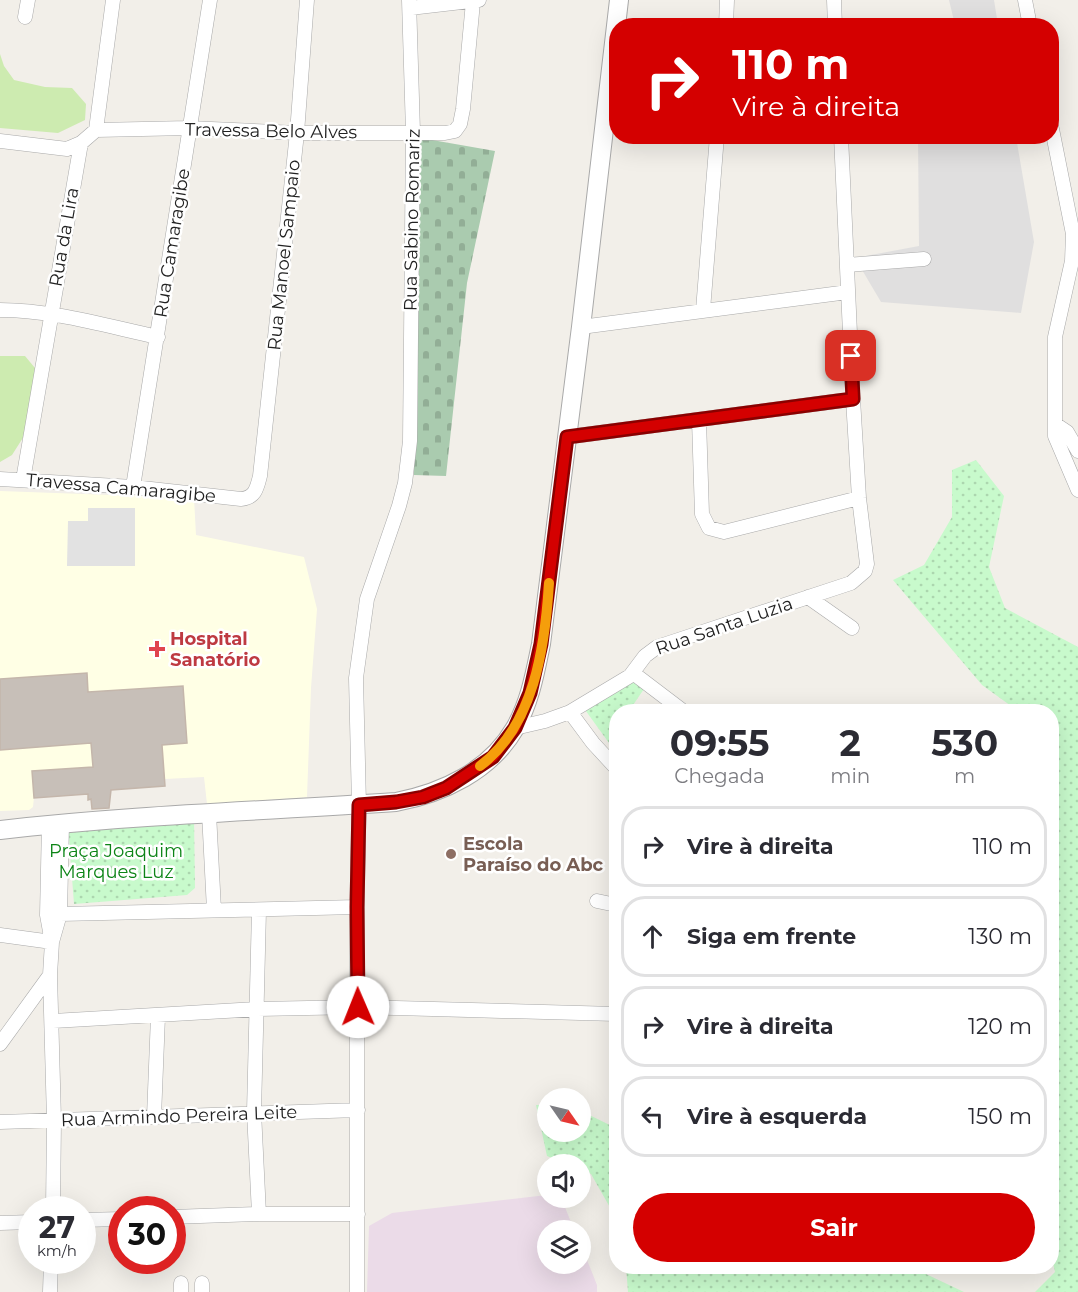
<!DOCTYPE html>
<html lang="pt">
<meta charset="utf-8">
<style>
body{margin:0;font-family:Montserrat,sans-serif;background:#f7f7f7;color:#2b2b33;height:100vh;display:flex;flex-direction:column;font-size:22px;white-space:nowrap}
*{box-sizing:border-box;margin:0}
p{font-size:20px;color:#7c7c81}
.icon{flex:none;width:33px;height:33px;fill:none;stroke:currentColor;stroke-width:2;stroke-linecap:round;stroke-linejoin:round}
.map{position:relative;flex:1;overflow:hidden}
.drawer{position:absolute;left:609px;top:704px;width:450px;height:570px;display:flex;flex-direction:column;background:#fff;border-radius:24px;box-shadow:0 6px 24px #0002}
.drawer>*{flex:none}
.top-card{position:absolute;left:609px;top:18px;width:450px;height:126px;border-radius:24px;box-shadow:0 6px 24px #0002;background:#d40000;color:#fff;overflow:hidden}
.needle{width:39px;rotate:124deg}
.buttons{position:absolute;left:537px;top:1088px;display:grid;gap:12px}
.buttons a{display:grid;place-items:center;width:54px;height:54px;border-radius:50%;background:#fff;box-shadow:0 6px 24px #0002;font-size:30px}
.speed{position:absolute;left:18px;top:1196px;display:flex;gap:12px;font-size:30px;font-weight:700;text-align:center}
.speed>*{display:grid;place-content:center;width:78px;height:78px;border-radius:50%;background:#fff;box-shadow:0 6px 24px #0002;line-height:1}
.speed small{font-size:15px;font-weight:400}
.speed .limit{border:9px solid #d22;background:#fff;color:#111}
.pin{position:absolute;display:grid;place-items:center;width:51px;height:51px;color:#fff;margin:-26px;border-radius:12px;box-shadow:0 3px 9px #0006}
.me{position:absolute;width:66px;margin:-33px;rotate:359deg;stroke-linejoin:round;filter:drop-shadow(0 0 4px #0008)}
.turn{display:flex;align-items:center;gap:21px;height:126px;padding:0 24px;font-size:27px}
.turn .icon{width:78px;height:78px;stroke-width:2.5}
.turn b{display:block;font-size:42px;line-height:51px}
.eta{display:flex;justify-content:space-evenly;align-items:center;height:102px;text-align:center}
.eta b{font-size:36px;font-weight:700;line-height:42px}
.cta{display:flex;gap:12px;margin-top:auto;padding:12px 24px}
.cta a{flex:1;height:69px;border-radius:36px;background:#d40000;color:#fff;font-size:24px;font-weight:700;line-height:69px;text-align:center}
ul{padding:0;list-style:none}
li{display:flex;align-items:center;gap:18px;height:81px;margin:0 12px 9px;padding:0 12px;border:3px solid #e1e1e2;border-radius:24px}
li div{flex:1}
li b{display:block;font-size:22px}
li em{font-style:normal}
.map>svg:first-child{display:block}
.residential{fill:#e0dfdf}
.industrial{fill:#ebdbe8}
.education{fill:#ffffe5}
.grass{fill:#cdebb0}
.cemetery{fill:url(#cemetery-stones)}
.park{fill:url(#park-dots)}
.parking{fill:#e2e2e2}
.building{fill:#c7bfb8;stroke:#c4b6ab;stroke-width:1.5}
.lines{fill:none;stroke-linecap:round;stroke-linejoin:round}
.minor-casing{stroke:#a9a9a9;stroke-width:15}
.tertiary-casing{stroke:#a9a9a9;stroke-width:20}
.minor{stroke:#fff;stroke-width:14}
.tertiary{stroke:#fff;stroke-width:18}
.route-casing{stroke:#8a0000;stroke-width:15}
.route{stroke:#d40000;stroke-width:10}
.slow{stroke:#f59e0b;stroke-width:10}
.health-dot{fill:#e0444e;stroke:#fff;stroke-width:2}
.education-dot{fill:#8d6e63;stroke:#fff;stroke-width:2}
.labels{text-anchor:middle;stroke-width:5;stroke-linejoin:round;paint-order:stroke}
.street-label{font-size:18px;fill:#222;stroke:#fff}
.health-label{font-size:18px;font-weight:bold;fill:#be3a42;stroke:#fff;text-anchor:start}
.education-label{font-size:18px;font-weight:bold;fill:#785e54;stroke:#fff;text-anchor:start}
.park-label{font-size:18px;fill:#0c8416;stroke:#fff}
</style>
<div class="map">
<svg width="1078" height="1292" viewBox="0 0 1078 1292">
<defs>
<pattern id="cemetery-stones" width="16" height="16" patternUnits="userSpaceOnUse" patternTransform="scale(1.5)"><rect width="16" height="16" fill="#aacbaf"/><path d="M2 7V4a2 2 0 0 1 4 0v3zM10 15v-3a2 2 0 0 1 4 0v3z" fill="#92ae96"/></pattern>
<pattern id="park-dots" width="8" height="8" patternUnits="userSpaceOnUse" patternTransform="scale(1.5)"><rect width="8" height="8" fill="#c8facc"/><path d="M2 2h.1M6 6h.1" fill="none" stroke="#acd6af" stroke-width="1.8" stroke-linecap="round"/></pattern>
</defs>
<rect width="100%" height="100%" fill="#f2efe9"/>
<path class="residential" d="M 949,0 L 994,0 L 998,25 L 955,25 Z
M 918,137 L 1016,137 L 1034,242 L 1021,313 L 881,302 L 855,258 L 919,246 Z"/>
<path class="industrial" d="M 547,1195 L 548,1197 L 561,1197 L 574,1230 L 548,1230 L 548,1263 L 580,1263 L 581,1245 L 597,1285 L 597,1292 L 367,1292 L 369,1226 L 392,1213 Z"/>
<path class="education" d="M 0,491 L 194,498 L 196,535 L 304,557 L 317,609 L 311,688 L 307,797 L 207,804 L 204,777 L 165,779 L 165,786 L 111,790 L 109,808 L 92,809 L 91,800 L 88,800 L 87,794 L 34,797 L 33,807 L 29,810 L 0,811 Z"/>
<path class="grass" d="M 0,54 L 4,66 L 14,80 L 45,87 L 72,88 L 86,104 L 85,120 L 58,133 L 0,128 Z
M 0,356 L 25,356 L 35,368 L 26,433 L 12,455 L 0,462 Z"/>
<path class="cemetery" d="M 415,137 L 495,151 L 467,283 L 446,476 L 414,475 Z"/>
<path class="park" d="M 976,460 L 1004,496 L 989,567 L 1005,608 L 1078,647 L 1078,1292 L 1035,1292 L 1055,1272 L 1052,1258 L 1052,711 L 1018,711 L 982,685 L 893,580 L 924,565 L 952,517 L 952,470 Z
M 637,677 L 646,686 L 629,711 L 616,711 L 616,731 L 609,743 L 583,707 Z
M 194,816 L 195,888 L 187,895 L 74,904 L 68,825 Z
M 536,1105 L 547,1105 L 548,1131 L 580,1131 L 581,1111 L 616,1128 L 616,1218 L 591,1174 L 581,1170 L 580,1164 L 567,1164 L 547,1156 Z
M 626,1266 L 909,1266 L 964,1292 L 628,1292 Z"/>
<path class="parking" d="M 88,508 L 135,508 L 135,566 L 67,566 L 68,521 L 88,521 Z"/>
<path class="building" d="M 87,673 L 88,692 L 183,686 L 187,743 L 162,745 L 165,786 L 111,790 L 109,808 L 92,809 L 91,799 L 88,800 L 88,794 L 34,798 L 32,771 L 93,767 L 91,743 L 0,750 L 0,679 Z"/>
<g class="lines">
<defs>
<path id="minor" d="M 834,0 L 835,26
M 1025,0 L 1030,26
M 410,8 L 479,0
M 25,17 L 28,0
M 726,26 L 727,0
M 1052,129 L 1073,234 L 1072,261 L 1055,337 L 1055,436 L 1078,490
M 96,130 L 189,128 L 297,133 L 445,133 L 455,131 L 460,124 L 463,109 L 473,2
M 0,141 L 67,149 L 81,143
M 847,265 L 924,259
M 0,310 C 53,310 106,326 158,337
M 703,310 L 717,136
M 581,327 L 848,292
M 699,420 L 702,514 L 709,528 L 724,532 L 859,498
M 1055,424 L 1067,432 L 1078,451
M 567,437 L 853,399
M 0,479 L 133,487 L 241,499 C 255,498 257,488 260,476 L 297,133 L 307,0
M 23,480 L 81,143 L 96,130 L 113,0
M 133,487 L 210,0
M 808,597 L 852,628
M 633,673 L 683,711
M 570,712 L 593,743 L 616,768
M 515,728 L 545,721 L 570,712 L 630,676 L 645,656 L 657,647 L 851,583 L 865,571 L 867,564 L 859,498 L 853,399 L 841,136
M 209,813 L 214,910
M 49,824 L 47,915 L 51,937
M 597,901 L 616,905
M 60,914 L 357,907
M 0,935 L 52,942
M 53,1021 L 258,1009 L 358,1007 L 616,1014
M 0,1044 L 50,975
M 154,1117 L 158,1016
M 0,1122 L 358,1110
M 53,1209 L 54,1120 L 50,975 L 52,942 L 60,914 L 62,823
M 259,1214 L 254,1112 L 259,910
M 172,1217 L 259,1214 L 358,1214
M 82,1220 L 122,1219
M 0,1223 L 32,1222
M 181,1283 L 181,1292
M 202,1283 L 202,1292
M 50,1292 L 51,1260
M 357,1292 L 357,907 L 359,805 L 356,678 L 367,599 L 399,506 L 405,483 L 410,441 L 413,132 L 409,0"/>
<path id="tertiary" d="M 0,830 C 132,815 264,811 396,802 C 443,793 490,771 515,728 C 530,702 535,673 541,644 L 581,327 L 619,0"/>
</defs>
<use href="#minor" class="minor-casing"/>
<use href="#tertiary" class="tertiary-casing"/>
<use href="#minor" class="minor"/>
<use href="#tertiary" class="tertiary"/>
</g>
<g class="lines">
<defs>
<path id="route" d="M 358,1007 L 357,907 L 359,805 L 396,802 L 423,797 L 446,788 L 493,757 L 515,728 L 530,693 L 541,644 L 567,437 L 853,399 L 851,356"/>
</defs>
<use href="#route" class="route-casing"/>
<use href="#route" class="route"/>
<path class="slow" d="M 480,766 C 534,726 545,647 549,583"/>
</g>
<path class="health-dot" d="M154 640h6v6h6v6h-6v6h-6v-6h-6v-6h6z"/>
<circle class="education-dot" cx="451" cy="854" r="6"/>
<g class="labels">
<g class="street-label">
<text transform="translate(271 131) rotate(1)" y="6">Travessa Belo Alves</text>
<text transform="translate(412 220) rotate(-89)" y="6">Rua Sabino Romariz</text>
<text transform="translate(64 237) rotate(-80)" y="6">Rua da Lira</text>
<text transform="translate(172 243) rotate(-81)" y="6">Rua Camaragibe</text>
<text transform="translate(284 255) rotate(-84)" y="6">Rua Manoel Sampaio</text>
<text transform="translate(121 488) rotate(5)" y="6">Travessa Camaragibe</text>
<text transform="translate(724 626) rotate(-19)" y="6">Rua Santa Luzia</text>
<text transform="translate(179 1116) rotate(-2)" y="6">Rua Armindo Pereira Leite</text>
</g>
<g class="health-label">
<text x="170" y="645">Hospital<tspan x="170" dy="21">Sanatório</tspan></text>
</g>
<g class="education-label">
<text x="463" y="850">Escola<tspan x="463" dy="21">Paraíso do Abc</tspan></text>
</g>
<g class="park-label">
<text x="116" y="857">Praça Joaquim<tspan x="116" dy="21">Marques Luz</tspan></text>
</g>
</g>
</svg>
<div class="buttons">
<a><svg class="needle" viewBox="-14 -14 28 28"><path d="M0-13l5 13h-10z" fill="#e53935"/><path d="M0 13l5-13h-10z" fill="#7c7c81"/></svg></a>
<a><svg class="icon" aria-label="sound" viewBox="0 0 24 24"><path d="M4 9h4l5-4v14l-5-4H4zM17 9q2 3 0 6"/></svg></a>
<a><svg class="icon" aria-label="layers" viewBox="0 0 24 24"><path d="M12 4l9 5-9 5-9-5zM3 14l9 5 9-5"/></svg></a>
</div>
<div class="speed"><div>27<small>km/h</small></div><div class="limit">30</div></div>
<div class="pin" style="left:851px;top:356px;background:#d93025"><svg class="icon" aria-label="arrive" viewBox="0 0 24 24"><path d="M6 21V4h12l-3 4 3 4H6"/></svg></div>
<svg class="me" style="left:358px;top:1007px" viewBox="-20 -20 40 40"><circle r="19" fill="#fff"/><path d="M0-13L10 11 0 6-10 11z" fill="#d40000"/></svg>
<div class="top-card">
<div class="turn"><svg class="icon" aria-label="right" viewBox="0 0 24 24"><path d="M7 20v-9h11M14 6l5 5-5 5"/></svg><div><b>110 m</b>Vire à direita</div></div>
</div>
<section class="drawer">
<div class="eta">
<div><b>09:55</b><p>Chegada</p></div>
<div><b>2</b><p>min</p></div>
<div><b>530</b><p>m</p></div>
</div>
<ul>
<li><svg class="icon" aria-label="right" viewBox="0 0 24 24"><path d="M7 20v-9h11M14 6l5 5-5 5"/></svg><div><b>Vire à direita</b></div><em>110 m</em></li>
<li><svg class="icon" aria-label="ahead" viewBox="0 0 24 24"><path d="M12 20V5M6 11l6-6 6 6"/></svg><div><b>Siga em frente</b></div><em>130 m</em></li>
<li><svg class="icon" aria-label="right" viewBox="0 0 24 24"><path d="M7 20v-9h11M14 6l5 5-5 5"/></svg><div><b>Vire à direita</b></div><em>120 m</em></li>
<li><svg class="icon" aria-label="left" viewBox="0 0 24 24"><path d="M17 20v-9H6M10 6l-5 5 5 5"/></svg><div><b>Vire à esquerda</b></div><em>150 m</em></li>
</ul>
<div class="cta"><a>Sair</a></div>
</section>
</div>
